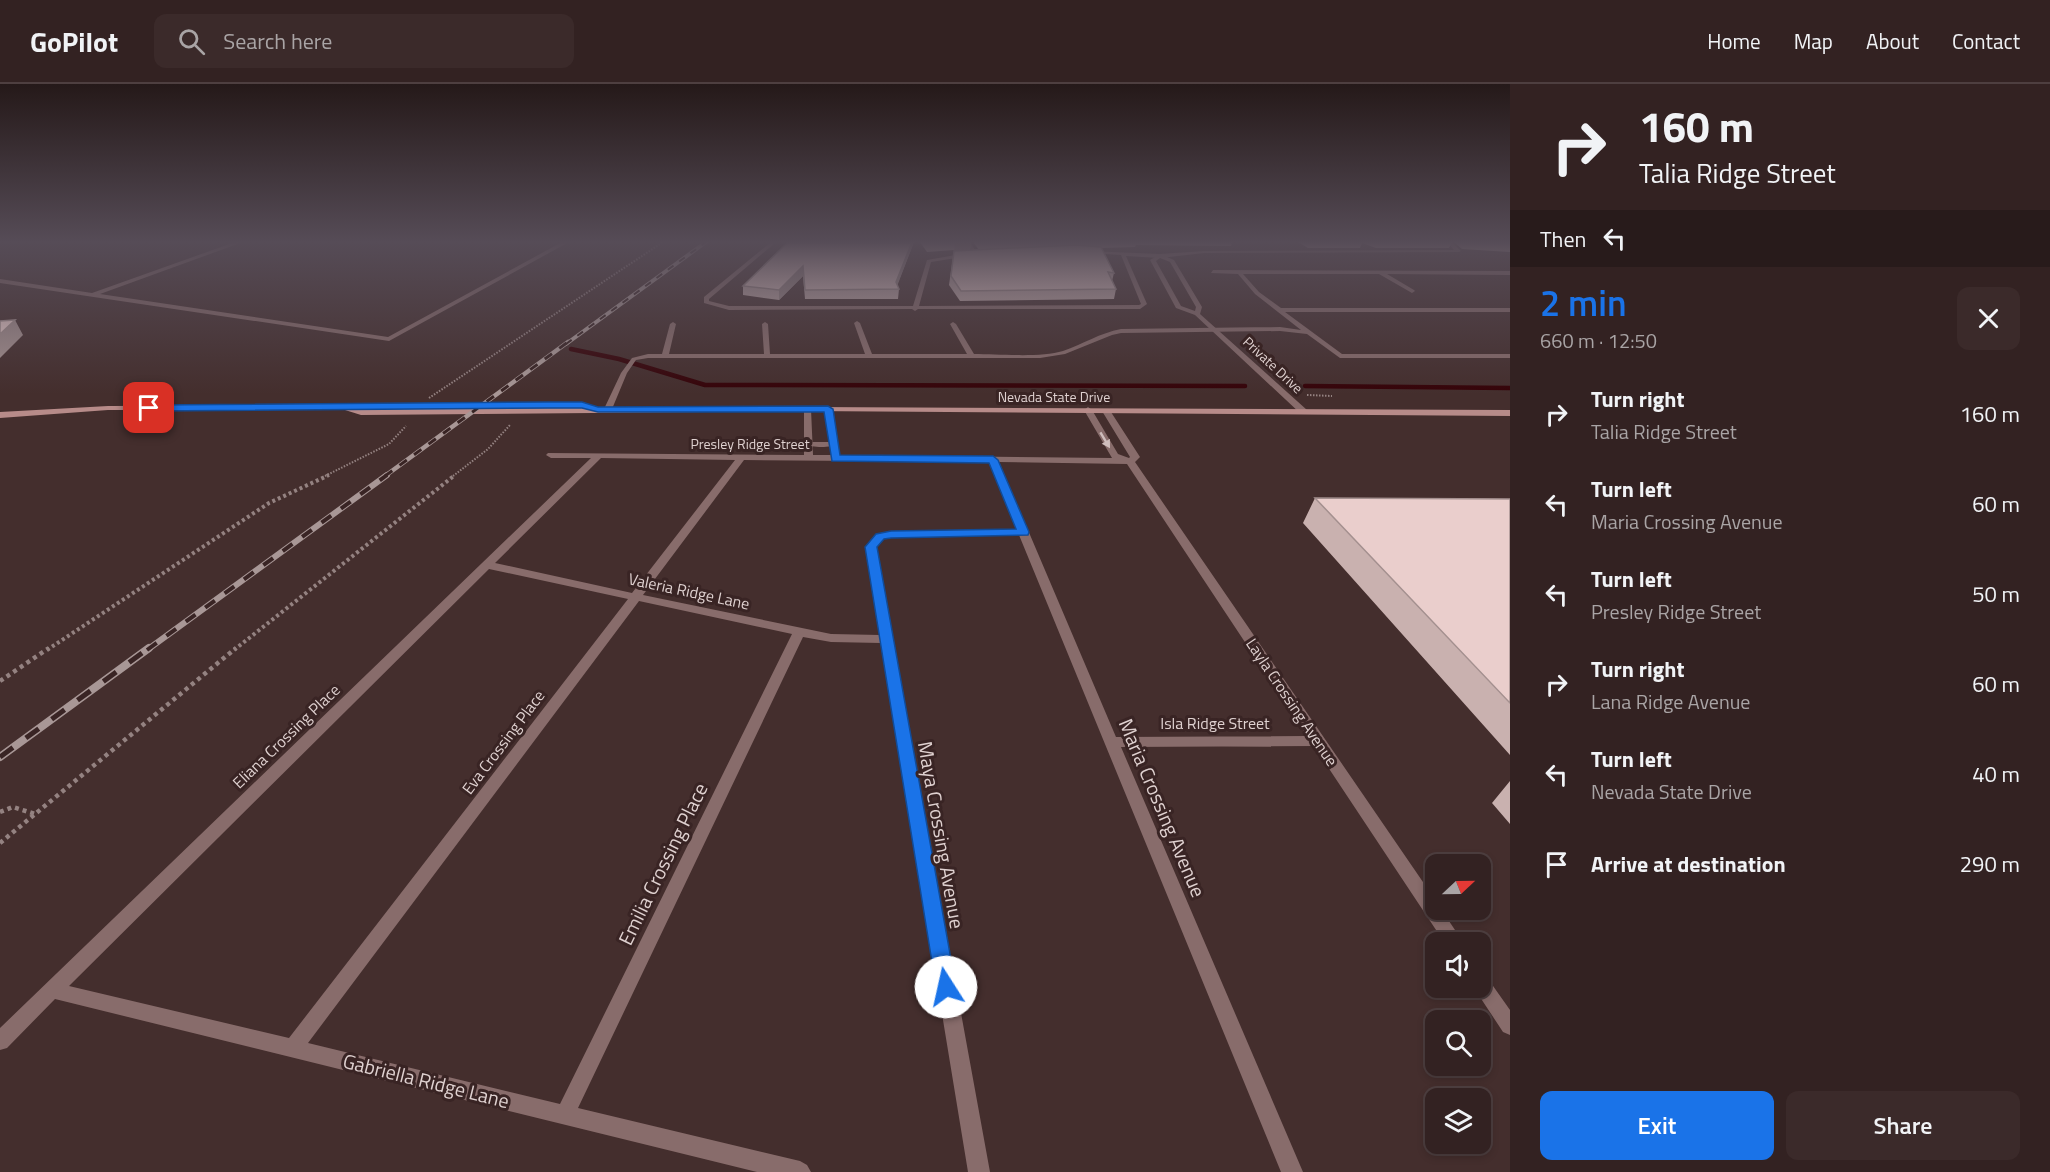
<!DOCTYPE html>
<meta charset="utf-8">
<style>
body{margin:0;font-family:"Titillium Web",sans-serif;background:#3b2a2a;color:#f1f3f6;height:100vh;display:flex;flex-direction:column;font-size:22px;white-space:nowrap}
*{box-sizing:border-box;margin:0}
p{font-size:20px;color:#a9a4a5}
.icon{flex:none;width:33px;height:33px;fill:none;stroke:currentColor;stroke-width:2;stroke-linecap:round;stroke-linejoin:round}
.map{position:relative;flex:1;overflow:hidden}
.drawer{display:flex;flex-direction:column;background:#322;width:540px}
.drawer>*{flex:none}
.hud{background:#322;color:#f1f3f6;overflow:hidden}
.needle{width:39px;rotate:68deg}
.tools{position:absolute;left:1425px;top:770px;display:grid;gap:12px}
.tools a{display:grid;place-items:center;width:66px;height:66px;border-radius:12px;background:#322;box-shadow:0 3px 9px #0003,0 0 0 2px #4e3f40;font-size:30px}
.pin{position:absolute;display:grid;place-items:center;width:51px;height:51px;color:#fff;margin:-26px;border-radius:12px;box-shadow:0 3px 9px #0006}
.me{position:absolute;width:66px;margin:-33px;rotate:350deg;stroke-linejoin:round;filter:drop-shadow(0 0 4px #0008)}
.turn{display:flex;align-items:center;gap:21px;height:126px;padding:0 30px;font-size:27px}
.turn .icon{width:78px;height:78px;stroke-width:2.5}
.turn b{display:block;font-size:42px;line-height:51px}
.then{display:flex;align-items:center;height:57px;padding:0 30px;background:#0003;gap:12px;font-size:22px}
.round{display:grid;place-items:center;flex:none;width:63px;height:63px;border-radius:12px;background:#3b2a2a}
.overview{display:flex;align-items:center;justify-content:space-between;height:102px;padding:0 30px}
h1{font-size:36px;font-weight:600;line-height:45px;color:#1a73e8}
.action{display:flex;gap:12px;margin-top:auto;padding:12px 30px}
.action a{flex:1;height:69px;border-radius:12px;background:#1a73e8;color:#fff;font-size:24px;font-weight:600;line-height:69px;text-align:center}
.action a+a{background:#3b2a2a;color:#f1f3f6}
ul{padding:0;list-style:none}
li{display:flex;align-items:center;gap:18px;height:90px;padding:0 30px}
li div{flex:1}
li b{display:block;font-size:22px}
li em{font-style:normal}
header{display:flex;align-items:center;gap:36px;box-sizing:border-box;height:84px;padding:0 30px;background:#322;border-bottom:2px solid #4e3f40}
header strong{font-size:28px}
nav{display:flex;gap:33px;margin-inline-start:auto;font-size:21px}
.search{width:420px;height:54px;background:#3b2a2a;display:flex;align-items:center;gap:15px;box-sizing:border-box;padding:0 21px;border-radius:12px;color:#a9a4a5;font-size:22px}
main{display:flex;flex:1;min-height:0}
.map>svg:first-child{display:block}
.lines{fill:none;stroke-linecap:round;stroke-linejoin:round}
.stream{stroke:#350308;stroke-width:4.5}
.path-far2{stroke:#948281;stroke-width:2;stroke-dasharray:1.5 1.5;stroke-linecap:butt}
.path-far1{stroke:#948281;stroke-width:4;stroke-dasharray:3 3;stroke-linecap:butt}
.path{stroke:#948281;stroke-width:4.5;stroke-dasharray:4 4;stroke-linecap:butt}
.lane{fill:#886c6b;fill-rule:evenodd}
.street{fill:#886c6b;fill-rule:evenodd}
.secondary{fill:#b78b89;fill-rule:evenodd}
.rail-far3-casing{stroke:#a89796;stroke-width:4}
.rail-far2-casing{stroke:#a89796;stroke-width:4.5}
.rail-far1-casing{stroke:#a89796;stroke-width:6}
.rail-casing{stroke:#a89796;stroke-width:8}
.rail-far3{stroke:#392424;stroke-width:2;stroke-dasharray:7;stroke-linecap:butt}
.rail-far2{stroke:#392424;stroke-width:3;stroke-dasharray:9;stroke-linecap:butt}
.rail-far1{stroke:#392424;stroke-width:4;stroke-dasharray:12;stroke-linecap:butt}
.rail{stroke:#392424;stroke-width:5;stroke-dasharray:16;stroke-linecap:butt}
.wall{fill:#c9b1af}
.shaded-wall{fill:#a4908f}
.building{fill:#eacecc;stroke:#a4908f;stroke-width:1.5}
.oneway{fill:#cebdbc}
.route{fill:#1a73e8;stroke:#114b97;stroke-width:1.5}
.labels{text-anchor:middle;stroke-width:6;stroke-linejoin:round;paint-order:stroke}
.far-street-label{font-size:14px;fill:#dfd1d0;stroke:#392424}
.street-label{font-size:16px;fill:#dfd1d0;stroke:#392424}
.near-street-label{font-size:20px;fill:#dfd1d0;stroke:#392424}
</style>
<header>
<strong>GoPilot</strong>
<div class="search"><svg class="icon" aria-label="search" viewBox="0 0 24 24"><circle cx="10" cy="10" r="6"/><path d="M15 15l6 6"/></svg>Search here</div>
<nav><a>Home</a><a>Map</a><a>About</a><a>Contact</a></nav>
</header>
<main>
<div class="map">
<svg width="1510" height="1088" viewBox="0 0 1510 1088">
<rect width="100%" height="100%" fill="#442e2d"/>
<g class="lines">
<path class="stream" d="M 571,265 L 619,275 L 705,301 L 1245,302
M 1305,302 L 1510,304"/>
<path class="path-far2" d="M 1307,311 L 1332,312
M 429,314 L 663,158
M 325,392 L 389,360 L 406,342
M 453,392 L 488,365 L 510,341"/>
<path class="path-far1" d="M 47,566 L 269,419 L 329,391
M 234,566 L 455,391"/>
<path class="path" d="M 0,597 L 49,564
M 0,728 L 13,723 L 35,730
M 0,759 L 236,564"/>
<path class="lane" d="M 771,158 L 776,158 L 709,215 L 709,217 L 729,222 L 913,222 L 927,176 L 967,169 L 969,172 L 931,178 L 919,222 L 1139,221 L 1141,220 L 1121,171 L 1090,169 L 1088,167 L 1160,170 L 1204,167 L 1454,166 L 1447,158 L 1452,158 L 1461,167 L 1459,168 L 1204,169 L 1160,174 L 1126,172 L 1147,220 L 1140,225 L 918,225 L 915,227 L 912,225 L 729,226 L 704,219 L 704,213 Z
M 966,158 L 970,158 L 979,172 L 975,172 Z
M 1213,186 L 1510,187 L 1510,191 L 1387,190 L 1414,206 L 1415,207 L 1412,209 L 1379,190 L 1243,190 L 1259,208 L 1281,224 L 1510,224 L 1510,228 L 1285,228 L 1342,270 L 1510,270 L 1510,274 L 1340,274 L 1307,250 L 1280,247 L 1121,249 L 1112,251 L 1065,270 L 1040,274 L 648,274 L 636,276 L 627,289 L 612,325 L 608,327 L 604,325 L 621,289 L 632,274 L 648,270 L 662,270 L 670,240 L 673,238 L 676,240 L 669,270 L 764,270 L 762,240 L 765,238 L 768,240 L 770,270 L 865,270 L 854,239 L 857,237 L 860,239 L 872,270 L 967,270 L 950,240 L 953,238 L 956,240 L 974,270 C 999,270 1040,274 1063,267 C 1083,260 1100,249 1121,245 L 1280,243 L 1301,246 L 1255,210 L 1238,190 L 1211,189 Z
M 806,358 L 834,358 L 838,360 C 831,364 812,364 805,360 Z"/>
<path class="street" d="M 235,158 L 243,158 L 100,210 L 388,253 L 562,158 L 569,158 L 389,257 L 0,199 L 0,195 L 92,209 Z
M 1160,170 L 1174,176 L 1202,223 L 1200,230 L 1307,326 L 1307,330 L 1301,330 L 1195,231 L 1176,224 L 1150,176 ZM 1160,174 L 1170,178 L 1196,223 L 1195,227 L 1181,222 L 1156,177 Z
M 804,323 L 811,325 L 813,371 L 831,371 L 824,325 L 828,323 L 832,325 L 840,371 L 1112,374 L 1084,326 L 1088,323 L 1092,326 L 1118,370 L 1129,374 L 1130,373 L 1102,327 L 1109,325 L 1140,373 L 1135,378 L 1436,817 L 1436,825 L 1441,825 L 1463,858 L 1444,858 L 1314,662 L 1121,663 L 1303,1088 L 1281,1088 L 1019,451 L 891,454 L 883,455 L 876,463 L 990,1088 L 968,1088 L 881,559 L 831,558 L 803,553 L 578,1024 L 800,1077 L 807,1081 L 811,1088 L 757,1088 L 55,915 L 7,964 L 0,966 L 0,944 L 591,374 L 551,374 L 546,371 L 548,369 L 804,371 ZM 601,374 L 735,376 L 632,509 L 495,479 ZM 744,376 L 989,378 L 1017,445 L 876,450 L 866,463 L 880,551 L 831,550 L 643,511 ZM 999,378 L 1127,380 L 1307,652 L 1116,653 ZM 489,485 L 628,515 L 289,954 L 69,902 ZM 639,517 L 792,550 L 560,1020 L 308,959 Z
M 1480,890 L 1486,892 L 1510,926 L 1510,951 L 1503,948 L 1474,904 L 1480,903 Z"/>
<path class="secondary" d="M 354,321 L 362,325 L 807,323 L 1510,326 L 1510,332 L 807,327 L 361,331 L 345,326 L 108,326 L 0,334 L 0,328 L 108,322 Z"/>
<defs>
<path id="rail-far3" d="M 566,260 L 706,158"/>
<path id="rail-far2" d="M 385,392 L 568,258"/>
<path id="rail-far1" d="M 147,566 L 387,391"/>
<path id="rail" d="M 0,673 L 149,564"/>
</defs>
<use href="#rail-far3" class="rail-far3-casing"/>
<use href="#rail-far2" class="rail-far2-casing"/>
<use href="#rail-far1" class="rail-far1-casing"/>
<use href="#rail" class="rail-casing"/>
<use href="#rail-far3" class="rail-far3"/>
<use href="#rail-far2" class="rail-far2"/>
<use href="#rail-far1" class="rail-far1"/>
<use href="#rail" class="rail"/>
</g>
<path class="wall" d="M 788,158 L 914,158 L 897,201 L 899,205 L 898,215 L 805,215 L 803,192 L 779,216 L 743,211 L 743,202 Z
M 920,158 L 970,158 L 971,159 L 970,167 L 979,166 L 973,158 L 1232,158 L 1231,162 L 1136,161 L 1135,163 L 1101,164 L 1114,189 L 1112,197 L 1116,205 L 1114,215 L 960,217 L 949,201 L 954,166 L 927,168 Z
M 1298,158 L 1452,158 L 1449,164 L 1376,164 L 1362,159 L 1360,164 L 1308,164 Z
M 1454,158 L 1510,158 L 1510,168 L 1462,165 Z
M 1315,414 L 1510,415 L 1510,671 L 1303,439 Z
M 1510,697 L 1510,740 L 1492,719 Z"/>
<path class="shaded-wall" d="M 912,158 L 914,158 L 896,205 L 896,198 Z
M 971,159 L 970,168 L 954,169 L 955,160 Z
M 803,182 L 803,192 L 779,216 L 779,206 Z
M 15,236 L 23,251 L 0,274 L 0,250 Z"/>
<path class="building" d="M 788,158 L 912,158 L 896,198 L 899,205 L 805,206 L 803,182 L 779,206 L 743,202 Z
M 955,158 L 970,158 L 971,159 L 955,160 Z
M 1076,161 L 1101,163 L 1114,189 L 1108,188 L 1116,205 L 961,207 L 951,192 L 954,167 Z
M 15,236 L 0,250 L 0,237 Z
M 1315,414 L 1510,415 L 1510,619 Z"/>
<defs><path id="oneway-solid" d="M-6-.8H1V-3.2L6.5 0L1 3.2V.8H-6Z" transform="scale(1.5)"/></defs>
<use class="oneway" href="#oneway-solid" transform="translate(1105 356) rotate(59)"/>
<linearGradient id="sky" x2="0" y2="1"><stop stop-color="#251919"/><stop offset="0.51" stop-color="#564c57"/><stop offset="1" stop-color="#564c57" stop-opacity="0"/></linearGradient>
<rect width="1510" height="310" fill="url(#sky)"/>
<path class="route" d="M 548,318 L 582,318 L 598,323 L 828,322 L 833,325 L 840,371 L 993,372 L 998,376 L 1029,448 L 1028,451 L 891,454 L 884,455 L 877,463 L 956,903 L 953,910 L 946,912 L 939,910 L 936,903 L 865,463 L 876,450 L 891,447 L 1016,445 L 989,379 L 832,377 L 824,328 L 598,328 L 582,324 L 548,324 L 149,327 L 144,324 L 149,321 Z"/>
<g class="labels">
<g class="far-street-label">
<text transform="translate(1273 281) rotate(43)" y="5">Private Drive</text>
<text x="1054" y="318">Nevada State Drive</text>
<text x="750" y="365">Presley Ridge Street</text>
</g>
<g class="street-label">
<text transform="translate(689 507) rotate(12)" y="6">Valeria Ridge Lane</text>
<text transform="translate(1292 618) rotate(56)" y="6">Layla Crossing Avenue</text>
<text x="1215" y="645">Isla Ridge Street</text>
<text transform="translate(286 652) rotate(-44)" y="6">Eliana Crossing Place</text>
<text transform="translate(503 658) rotate(-53)" y="6">Eva Crossing Place</text>
</g>
<g class="near-street-label">
<text transform="translate(1162 724) rotate(67)" y="7">Maria Crossing Avenue</text>
<text transform="translate(941 751) rotate(80)" y="7">Maya Crossing Avenue</text>
<text transform="translate(663 780) rotate(-64)" y="7">Emilia Crossing Place</text>
<text transform="translate(426 997) rotate(14)" y="7">Gabriella Ridge Lane</text>
</g>
</g>
</svg>
<div class="tools">
<a><svg class="needle" viewBox="-14 -14 28 28"><path d="M0-13l5 13h-10z" fill="#e53935"/><path d="M0 13l5-13h-10z" fill="#a9a4a5"/></svg></a>
<a><svg class="icon" aria-label="sound" viewBox="0 0 24 24"><path d="M4 9h4l5-4v14l-5-4H4zM17 9q2 3 0 6"/></svg></a>
<a><svg class="icon" aria-label="search" viewBox="0 0 24 24"><circle cx="10" cy="10" r="6"/><path d="M15 15l6 6"/></svg></a>
<a><svg class="icon" aria-label="layers" viewBox="0 0 24 24"><path d="M12 4l9 5-9 5-9-5zM3 14l9 5 9-5"/></svg></a>
</div>
<div class="pin" style="left:149px;top:324px;background:#d93025"><svg class="icon" aria-label="arrive" viewBox="0 0 24 24"><path d="M6 21V4h12l-3 4 3 4H6"/></svg></div>
<svg class="me" style="left:946px;top:903px" viewBox="-20 -20 40 40"><circle r="19" fill="#fff"/><path d="M0-13L10 11 0 6-10 11z" fill="#1a73e8"/></svg>
</div>
<section class="drawer">
<div class="hud">
<div class="turn"><svg class="icon" aria-label="right" viewBox="0 0 24 24"><path d="M7 20v-9h11M14 6l5 5-5 5"/></svg><div><b>160 m</b>Talia Ridge Street</div></div>
<div class="then">Then<svg class="icon" aria-label="left" viewBox="0 0 24 24"><path d="M17 20v-9H6M10 6l-5 5 5 5"/></svg></div>
</div>
<div class="overview"><div><h1>2 min</h1><p>660 m · 12:50</p></div><a class="round"><svg class="icon" aria-label="close" viewBox="0 0 24 24"><path d="M6 6l12 12M18 6L6 18"/></svg></a></div>
<ul>
<li><svg class="icon" aria-label="right" viewBox="0 0 24 24"><path d="M7 20v-9h11M14 6l5 5-5 5"/></svg><div><b>Turn right</b><p>Talia Ridge Street</p></div><em>160 m</em></li>
<li><svg class="icon" aria-label="left" viewBox="0 0 24 24"><path d="M17 20v-9H6M10 6l-5 5 5 5"/></svg><div><b>Turn left</b><p>Maria Crossing Avenue</p></div><em>60 m</em></li>
<li><svg class="icon" aria-label="left" viewBox="0 0 24 24"><path d="M17 20v-9H6M10 6l-5 5 5 5"/></svg><div><b>Turn left</b><p>Presley Ridge Street</p></div><em>50 m</em></li>
<li><svg class="icon" aria-label="right" viewBox="0 0 24 24"><path d="M7 20v-9h11M14 6l5 5-5 5"/></svg><div><b>Turn right</b><p>Lana Ridge Avenue</p></div><em>60 m</em></li>
<li><svg class="icon" aria-label="left" viewBox="0 0 24 24"><path d="M17 20v-9H6M10 6l-5 5 5 5"/></svg><div><b>Turn left</b><p>Nevada State Drive</p></div><em>40 m</em></li>
<li><svg class="icon" aria-label="arrive" viewBox="0 0 24 24"><path d="M6 21V4h12l-3 4 3 4H6"/></svg><div><b>Arrive at destination</b></div><em>290 m</em></li>
</ul>
<div class="action"><a>Exit</a><a>Share</a></div>
</section>
</main>
